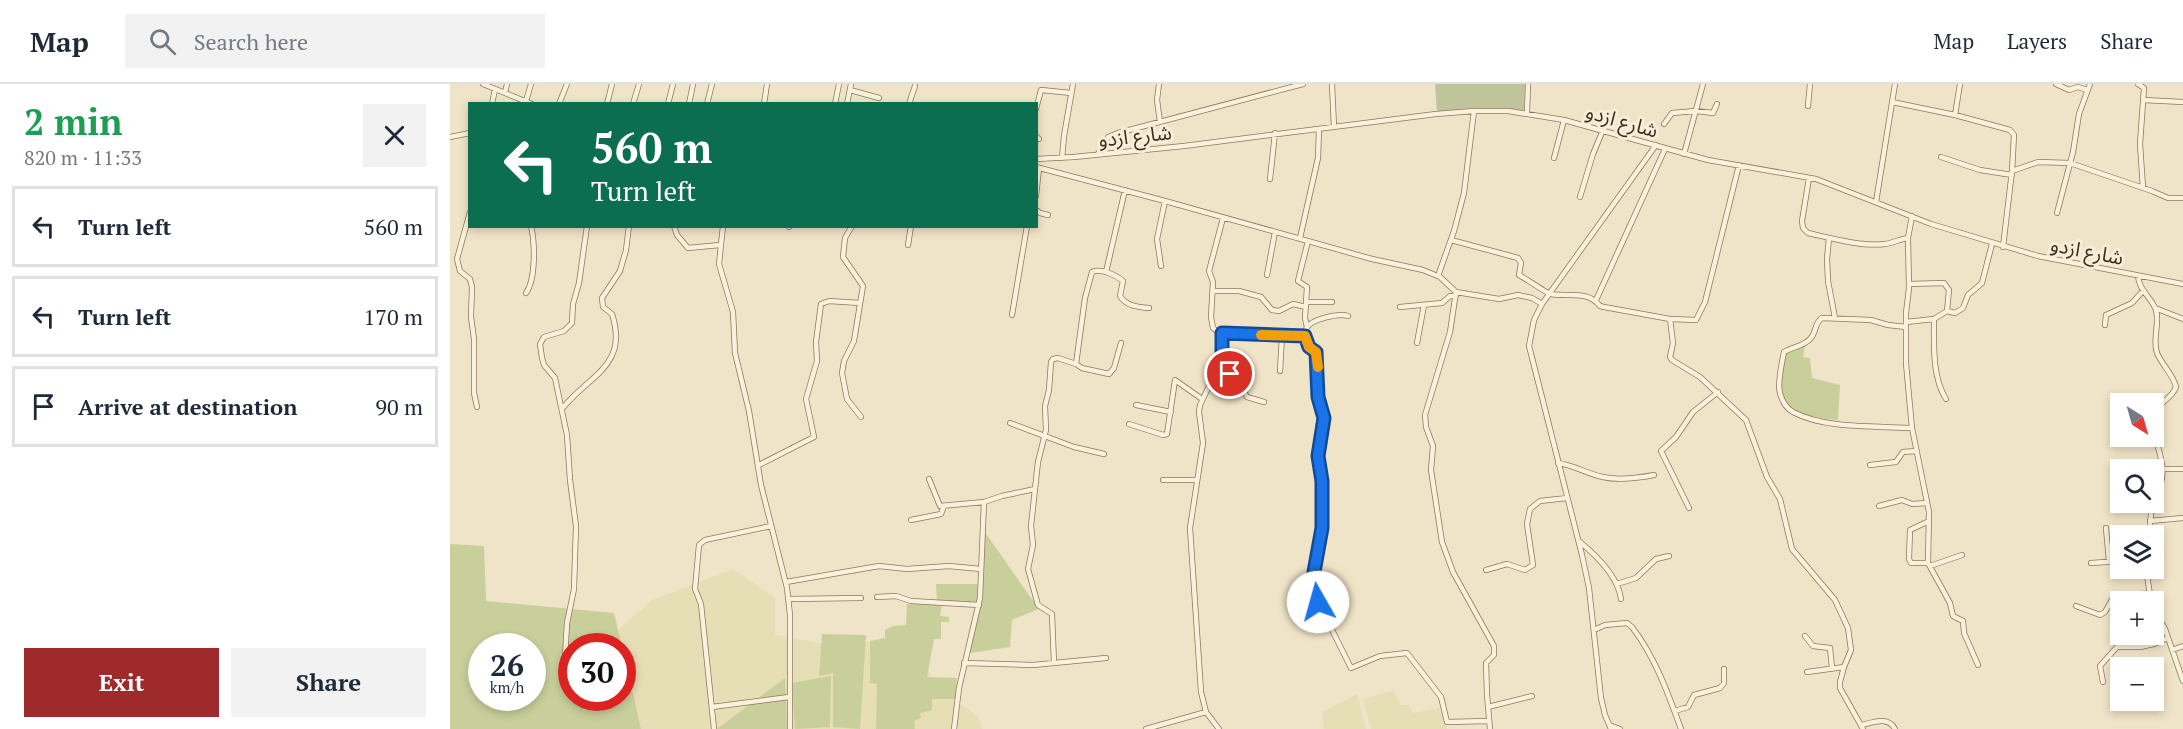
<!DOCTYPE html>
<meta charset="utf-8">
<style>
body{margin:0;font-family:"PT Serif","Noto Sans Arabic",serif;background:#f2f2f3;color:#1f2937;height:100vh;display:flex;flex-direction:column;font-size:22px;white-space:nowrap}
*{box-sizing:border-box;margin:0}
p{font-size:20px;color:#747a83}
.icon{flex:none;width:33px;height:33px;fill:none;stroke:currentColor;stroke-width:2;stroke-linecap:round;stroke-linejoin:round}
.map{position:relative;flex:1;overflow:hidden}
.sheet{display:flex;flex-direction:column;background:#fff;width:450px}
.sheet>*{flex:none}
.hud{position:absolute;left:18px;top:18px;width:570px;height:126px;border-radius:0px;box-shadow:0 3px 9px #0003;background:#0b6e4f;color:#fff;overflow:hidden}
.needle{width:39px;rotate:143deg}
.controls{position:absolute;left:1660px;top:309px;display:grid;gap:12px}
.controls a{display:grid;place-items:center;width:54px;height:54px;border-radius:0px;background:#fff;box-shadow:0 3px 9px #0003;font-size:30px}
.speed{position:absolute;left:18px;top:549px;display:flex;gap:12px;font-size:30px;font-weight:700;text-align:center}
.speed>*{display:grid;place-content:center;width:78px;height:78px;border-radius:50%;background:#fff;box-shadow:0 3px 9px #0003;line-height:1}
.speed small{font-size:15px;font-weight:400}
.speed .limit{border:9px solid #d22;background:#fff;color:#111}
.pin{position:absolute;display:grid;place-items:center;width:51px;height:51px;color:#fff;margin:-26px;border:3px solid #fff;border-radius:50%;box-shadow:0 2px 6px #0007}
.me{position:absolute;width:66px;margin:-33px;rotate:353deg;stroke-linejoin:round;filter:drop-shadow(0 0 4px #0008)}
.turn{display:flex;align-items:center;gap:21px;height:126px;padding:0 24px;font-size:27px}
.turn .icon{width:78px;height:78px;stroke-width:2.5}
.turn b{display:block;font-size:42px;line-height:51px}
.round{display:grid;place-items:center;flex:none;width:63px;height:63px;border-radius:0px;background:#f2f2f3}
.overview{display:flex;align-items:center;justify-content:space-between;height:102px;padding:0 24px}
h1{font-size:36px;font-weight:800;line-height:45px;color:#1e9e55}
.action{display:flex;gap:12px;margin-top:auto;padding:12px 24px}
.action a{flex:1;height:69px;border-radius:0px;background:#9e2a2b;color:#fff;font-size:24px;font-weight:800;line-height:69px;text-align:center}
.action a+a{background:#f2f2f3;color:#1f2937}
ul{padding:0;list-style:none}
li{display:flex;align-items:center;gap:18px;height:81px;margin:0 12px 9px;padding:0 12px;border:3px solid #e0e1e3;border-radius:0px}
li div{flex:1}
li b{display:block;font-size:22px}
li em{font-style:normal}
header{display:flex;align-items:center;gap:36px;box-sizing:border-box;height:84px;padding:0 30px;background:#fff;border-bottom:2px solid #e0e1e3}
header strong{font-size:28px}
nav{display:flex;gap:33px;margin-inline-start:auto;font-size:21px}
.search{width:420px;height:54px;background:#f2f2f3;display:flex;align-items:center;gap:15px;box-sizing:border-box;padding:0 21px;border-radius:0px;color:#747a83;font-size:22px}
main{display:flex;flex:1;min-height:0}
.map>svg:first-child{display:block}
.farmland{fill:#e6deb5}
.green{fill:#c9cf9b;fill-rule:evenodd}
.cemetery{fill:#bfc49a}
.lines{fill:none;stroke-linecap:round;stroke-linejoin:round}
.minor-casing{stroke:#8d765c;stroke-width:6}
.minor{stroke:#faf1dc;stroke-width:4.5}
.route-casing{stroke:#114b97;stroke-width:15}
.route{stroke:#1a73e8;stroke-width:10}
.slow{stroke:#f59e0b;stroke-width:10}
.labels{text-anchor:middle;stroke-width:6;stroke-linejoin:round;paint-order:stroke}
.street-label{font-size:20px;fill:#3d2e20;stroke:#f7eed8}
</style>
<header>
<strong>Map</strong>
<div class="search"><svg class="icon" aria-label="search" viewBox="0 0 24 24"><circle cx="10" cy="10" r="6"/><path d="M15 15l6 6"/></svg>Search here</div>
<nav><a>Map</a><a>Layers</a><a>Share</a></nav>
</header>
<main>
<section class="sheet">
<div class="overview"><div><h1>2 min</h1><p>820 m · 11:33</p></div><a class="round"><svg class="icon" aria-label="close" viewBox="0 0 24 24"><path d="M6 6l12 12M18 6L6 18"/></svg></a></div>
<ul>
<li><svg class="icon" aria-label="left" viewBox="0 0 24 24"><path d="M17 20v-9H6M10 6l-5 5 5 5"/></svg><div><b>Turn left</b></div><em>560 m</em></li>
<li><svg class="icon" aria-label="left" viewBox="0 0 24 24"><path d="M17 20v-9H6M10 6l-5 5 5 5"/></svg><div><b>Turn left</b></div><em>170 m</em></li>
<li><svg class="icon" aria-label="arrive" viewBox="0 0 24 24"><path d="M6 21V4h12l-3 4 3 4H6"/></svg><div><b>Arrive at destination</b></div><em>90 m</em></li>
</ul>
<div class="action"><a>Exit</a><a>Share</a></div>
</section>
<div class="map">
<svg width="1733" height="645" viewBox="0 0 1733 645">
<rect width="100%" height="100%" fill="#f0e4c8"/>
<path class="farmland" d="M 283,485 L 325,514 L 325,550 L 393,564 L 437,553 L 478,587 L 489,605 L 528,632 L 532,645 L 115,645 L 172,614 L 172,562 L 152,562 L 175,540 L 202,516 Z
M 943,606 L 951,621 L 959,621 L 963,629 L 989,624 L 997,645 L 921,645 L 913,616 Z
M 907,610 L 916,645 L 874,645 L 872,628 Z"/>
<path class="green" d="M 1355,262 L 1353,273 L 1360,274 L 1362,294 L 1390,301 L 1388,336 C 1369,334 1332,331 1331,306 C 1330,294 1334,280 1336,268 Z
M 534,447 L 589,525 L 562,536 L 560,563 L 520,569 L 533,509 Z
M 0,460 L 34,462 L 36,517 L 164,529 L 172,562 L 122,562 L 122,614 L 172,614 L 173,566 L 191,645 L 0,645 ZM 32,562 L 82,562 L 82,614 L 32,614 Z
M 486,500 L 527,500 L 527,519 L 487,516 Z
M 457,520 L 492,521 L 490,532 L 499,533 L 499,538 L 491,538 L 491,555 L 484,555 L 477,593 L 507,594 L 505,615 L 482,615 L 482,626 L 470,629 L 471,634 L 464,637 L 465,645 L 426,645 L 427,600 L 420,599 L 420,557 L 435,554 L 435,546 L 443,542 L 456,541 Z
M 372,550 L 416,551 L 410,645 L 383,643 L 383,589 L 369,592 Z
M 381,592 L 380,643 L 345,645 L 342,599 Z
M 335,594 L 337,645 L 267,645 Z"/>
<path class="cemetery" d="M 985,0 L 1075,0 L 1074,26 L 1023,24 L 987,28 Z"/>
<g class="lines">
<defs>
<path id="minor" d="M 33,0 L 82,20
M 709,0 L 707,16 L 710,38
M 882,0 L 884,43
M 1606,0 L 1619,6 L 1628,3 L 1637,6
M 1688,0 L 1694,4 L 1690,60 L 1693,104
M 400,6 L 429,14
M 55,9 L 57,0
M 1693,16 L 1733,18
M 76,17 L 81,0
M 1442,18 L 1505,31 L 1560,46 L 1564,51 L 1562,87
M 42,20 L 45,5
M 109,20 L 117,0
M 157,20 L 162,0
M 183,20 L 189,0
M 218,20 L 223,0
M 239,20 L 243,0
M 257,20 L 262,0
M 314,20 L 317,0
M 385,20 L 389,0
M 397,20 L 401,0
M 459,20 L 465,2
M 1358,22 L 1360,0
M 586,25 L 591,6 L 621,9
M 1077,29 L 1078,0
M 1505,31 L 1510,0
M 1214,40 L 1222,29 L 1246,27 L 1263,29 L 1267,20
M 586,52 L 589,55
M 0,53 L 20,49
M 648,70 L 658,53 L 668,49 L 853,0
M 1234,70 L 1253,0
M 1491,73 L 1530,86 L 1562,91
M 612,74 L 614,52 L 623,0
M 1104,74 L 1114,36
M 586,75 L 624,73 L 734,62 L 986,30 L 1024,27 L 1058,27 L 1114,36 L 1258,76 L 1366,95 L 1481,140 L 1588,172 L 1733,200
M 586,83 L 715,117 L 922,175 L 973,186 L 990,193 L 1006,208 L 1049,215 L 1068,211 L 1082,214 L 1092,220
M 1359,94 L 1352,137 L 1353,144 L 1358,149 C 1380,154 1413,163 1435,160 C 1443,159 1450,155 1458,154
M 820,95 L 825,49
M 586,112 L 589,84
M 1130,113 L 1143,70 L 1153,46
M 1426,118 L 1445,0
M 586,126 L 590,129 L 598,131
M 20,128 L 7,175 L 10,187 L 20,195 L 22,203 L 21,233 L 24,255 L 24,309 L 27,323
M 1607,129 L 1623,68 L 1629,30 L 1640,0
M 1462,132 L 1458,154 L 1459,204 L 1456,229 L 1456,279 L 1459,312 L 1462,344 L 1479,428 L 1478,479 L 1500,519 L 1503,532 L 1513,537 L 1514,549 L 1528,581
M 773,134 L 759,187 L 763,198 L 761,233 L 763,244 L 770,249 L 856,252
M 224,142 L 227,151 L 238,164 L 270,161
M 273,142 L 269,180 L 283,228 L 285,269 L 299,327 L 311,401 L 337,504 L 340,531 L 340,645
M 402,142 L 395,154 L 393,173 L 413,202 L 404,257 L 394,277 L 392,289 L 397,315 L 411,333
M 339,143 L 339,142
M 850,154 L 868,74 L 869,45
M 1379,154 L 1377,175 L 1378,197 L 1385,234
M 1001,156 L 1068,174 L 1071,179 L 1069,191 C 1075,194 1096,209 1101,210 C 1118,213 1138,206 1150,222 L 1154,223 L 1220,235 L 1246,236 L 1255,218 L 1289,81
M 458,161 L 461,142
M 1553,163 L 1562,87 L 1588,78 L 1620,79 L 1702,107 L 1718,114 L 1733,114
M 711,182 L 707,155 L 715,117
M 656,188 L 675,106
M 817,191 L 825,148
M 988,192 L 1004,147 L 1014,109 L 1024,27
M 1688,192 C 1689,206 1701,213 1706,226 C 1710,240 1702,255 1707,269 C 1712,281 1723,290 1726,303 C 1722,315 1709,318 1704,329
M 1459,200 L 1494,199 L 1499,206 L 1497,227
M 763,207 L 789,207 L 811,213 L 822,226 L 829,227 L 843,220 L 856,223
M 1006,208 L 1000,248 L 975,331 L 976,343 L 983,362 L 981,386 L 992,458 L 1003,488 L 1044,562 L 1044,571 L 1036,579 L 1037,611 L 1040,645
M 76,209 C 86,195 85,159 81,142
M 1146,216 L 1215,65
M 857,218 L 882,218
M 950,223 L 992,219 L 1000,212 L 1006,212
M 1705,224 L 1733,235
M 562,231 L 577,142
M 898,232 C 889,229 860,235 856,245 C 855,249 856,255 857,260 L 866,268 L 867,272 L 868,313 L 874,334 L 868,372 L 872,397 L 872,444 L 864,488 L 864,508 L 868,518 L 901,584 L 930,572 L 957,569 L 991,613 L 997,638 L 1039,637
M 1220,235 L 1223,259 L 1220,273 L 1222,276 L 1250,293 L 1296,336 L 1317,393 L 1330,415 L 1342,465 L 1385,516 L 1398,544 L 1401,566 L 1394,583 L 1390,598 L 1390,604 L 1413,645
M 1484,235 C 1484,261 1482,293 1496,315
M 1456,238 L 1484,235 L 1497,227 L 1505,229 L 1513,224 L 1518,211 L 1532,199 L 1542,160
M 1655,241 L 1656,231 L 1682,219 L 1693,207
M 857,243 L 855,234 L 857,203 L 848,197 L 858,157
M 1456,243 L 1438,241 L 1421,236 L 1372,234 C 1364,239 1367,248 1360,255 C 1354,262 1342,263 1334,268 C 1332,278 1327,300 1330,309 C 1332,317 1336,324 1343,328 C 1375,345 1426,342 1462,344
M 967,259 L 974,221
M 626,280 L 632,284 L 659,290 L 664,284 L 671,259
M 830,287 L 832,252
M 778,292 L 789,299 L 797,313 L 814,318
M 686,321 L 721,328
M 112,325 C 138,291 179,283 162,230 L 153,223 L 152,214 L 170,187 L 176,166 L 179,142
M 560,339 L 624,363 L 654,370
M 679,340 L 713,351 L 717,350 L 725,296 L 752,315
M 1704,349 C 1711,374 1719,391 1704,414
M 1108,379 C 1124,381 1137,390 1153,393 C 1169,397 1188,394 1204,391
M 309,381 L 364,353 L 356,315 L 367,277 L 366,258 L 371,220 L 379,217 L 410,219
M 1420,381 L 1446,378 L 1453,368 L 1466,367
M 1712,385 L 1733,385
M 479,395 L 490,422 L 534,418
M 713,396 L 747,396
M 585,405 L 581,442 L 583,461 L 578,485 L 588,521 L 602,530 L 604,579
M 1429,422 L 1452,416 L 1462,420 L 1477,419
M 1239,424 L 1211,367 L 1226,353 L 1243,328 L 1268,308
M 461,436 L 491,430 L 494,422
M 1700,437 L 1733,434
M 1656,444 L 1659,477
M 1699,452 L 1702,418
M 1130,458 C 1147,472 1168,492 1171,515
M 1478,479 L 1461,479 L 1459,475 L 1460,446 L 1479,437
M 1641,479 L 1671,477
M 1480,482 L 1512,471
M 1696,484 L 1701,518
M 1036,486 L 1057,480 L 1075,486 L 1083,481 L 1077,440 L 1080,425 L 1090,417 L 1117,414
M 336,498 L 429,482 L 457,485 L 499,482 L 531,485
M 1167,500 L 1186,494 L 1206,475 L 1219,472
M 427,513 L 446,512 L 461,517 L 529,521
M 339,515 L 411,514
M 1626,522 L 1650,531 L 1655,528 L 1663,514 L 1699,509
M 1704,525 L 1715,545 L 1733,597
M 1144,546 L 1155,541 L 1177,539 L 1182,543 C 1205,573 1218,609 1231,645
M 1355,552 L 1363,562 L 1380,564 L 1382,584
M 1722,566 L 1733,562
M 115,574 L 117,539 L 124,505 L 126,442 L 120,396 L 117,351 L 105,294 L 94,281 L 92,274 L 90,260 L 94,253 L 114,247 L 122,239 L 123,220 L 129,199 L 137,142
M 514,579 L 583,581 L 656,574
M 1357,588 L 1394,583
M 1653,598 L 1650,582 L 1667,563 L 1690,563 L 1704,560 L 1718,554
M 262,623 L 339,613
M 1038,623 L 1082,612
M 1225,627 L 1238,623 L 1244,611 L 1270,604 L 1274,599 L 1274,585
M 1159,641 L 1170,645
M 1412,641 C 1424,638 1438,632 1445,645
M 264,645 L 251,520 L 245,505 L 249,461 L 255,456 L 321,442
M 504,645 L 509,604 L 530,514 L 534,418 L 552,412 L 585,405 L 588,378 L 596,346 L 595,322 L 599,306 L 601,278 L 603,275 L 608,274 L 626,280 L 635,214 L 642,188 C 651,184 666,191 673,197 L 670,212 C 676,222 688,223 699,224
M 696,645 L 756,628
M 769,645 L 756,628 L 751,608 L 740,444 L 753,359 L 749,328 L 750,321 L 760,300 L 775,295 L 780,290 L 778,278 L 772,267 L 772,249
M 1161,645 L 1155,631 L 1151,614 L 1139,504 L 1132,471 L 1079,262 L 1084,236 L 1092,220 L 1206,61"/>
</defs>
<use href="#minor" class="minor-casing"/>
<use href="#minor" class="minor"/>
</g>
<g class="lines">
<defs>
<path id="route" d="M 780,290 L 778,278 L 772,267 L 772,249 L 855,252 L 859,263 L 866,268 L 868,313 L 874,334 L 868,372 L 872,397 L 872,444 L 864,488 L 864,508 L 868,518"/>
</defs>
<use href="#route" class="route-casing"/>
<use href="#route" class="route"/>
<path class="slow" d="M 811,251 L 855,252 L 859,263 L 866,268 L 868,283"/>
</g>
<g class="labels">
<g class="street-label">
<text transform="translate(1172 37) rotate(16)" y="7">شارع ازدو</text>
<text transform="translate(685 52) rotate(-6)" y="7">شارع ازدو</text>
<text transform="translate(1637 167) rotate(11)" y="7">شارع ازدو</text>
</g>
</g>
</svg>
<div class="controls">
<a><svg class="needle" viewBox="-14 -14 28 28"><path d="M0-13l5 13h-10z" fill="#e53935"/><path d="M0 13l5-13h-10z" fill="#747a83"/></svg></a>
<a><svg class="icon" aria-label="search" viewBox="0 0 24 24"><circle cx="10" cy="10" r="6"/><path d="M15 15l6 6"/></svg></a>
<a><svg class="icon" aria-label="layers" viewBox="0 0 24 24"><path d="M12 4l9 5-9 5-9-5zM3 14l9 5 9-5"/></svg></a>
<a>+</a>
<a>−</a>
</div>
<div class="speed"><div>26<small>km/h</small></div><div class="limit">30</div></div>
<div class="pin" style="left:780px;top:290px;background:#d93025"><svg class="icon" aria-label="arrive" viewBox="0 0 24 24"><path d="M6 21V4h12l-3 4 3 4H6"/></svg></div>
<svg class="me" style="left:868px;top:518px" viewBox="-20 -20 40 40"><circle r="19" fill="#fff"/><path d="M0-13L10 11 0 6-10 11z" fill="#1a73e8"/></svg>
<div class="hud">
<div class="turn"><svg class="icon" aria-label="left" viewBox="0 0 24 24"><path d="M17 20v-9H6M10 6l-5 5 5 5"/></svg><div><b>560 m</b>Turn left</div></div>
</div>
</div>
</main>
